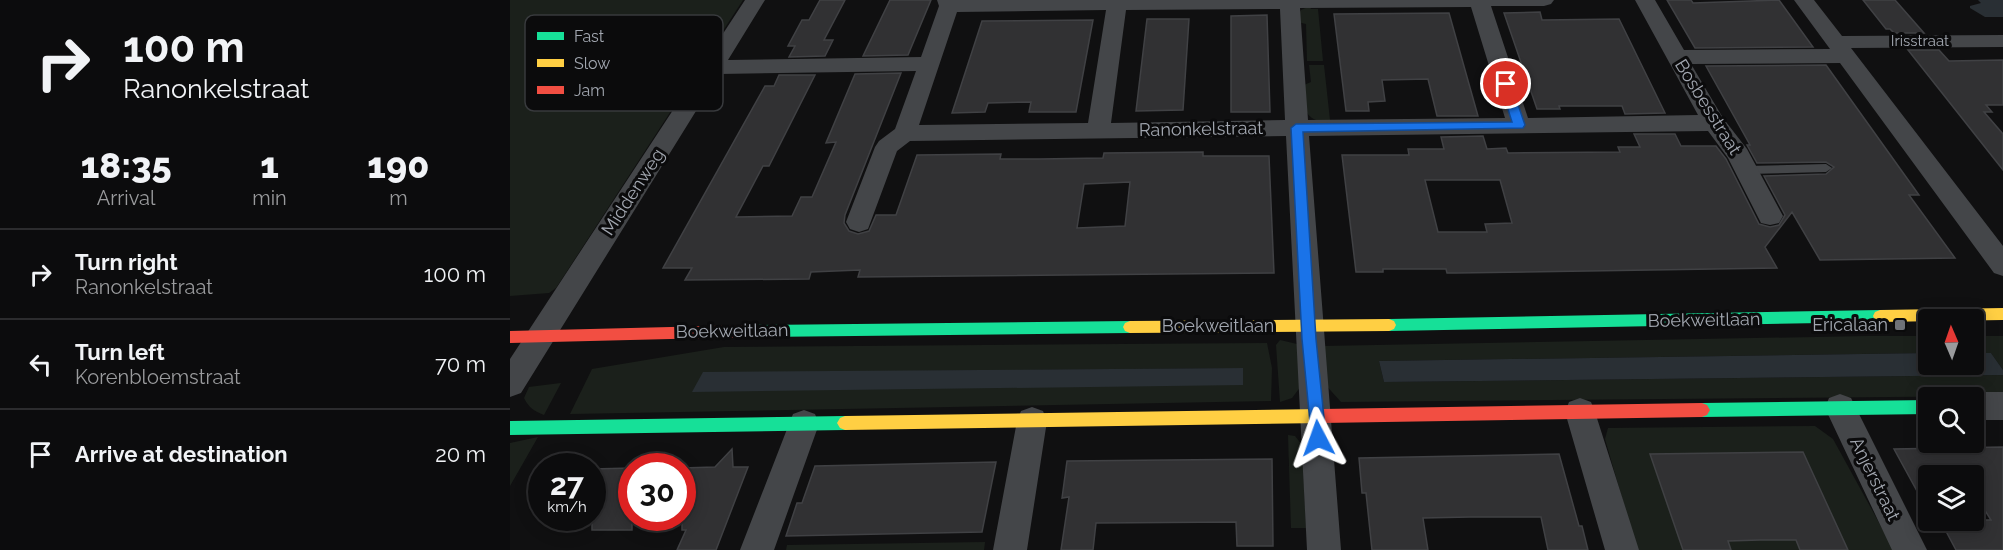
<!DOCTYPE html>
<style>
body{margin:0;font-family:Raleway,sans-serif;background:#1a1a1b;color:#f1f3f6;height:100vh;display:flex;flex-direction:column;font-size:22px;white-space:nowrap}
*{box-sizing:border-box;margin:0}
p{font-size:20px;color:#9a9b9d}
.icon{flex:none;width:33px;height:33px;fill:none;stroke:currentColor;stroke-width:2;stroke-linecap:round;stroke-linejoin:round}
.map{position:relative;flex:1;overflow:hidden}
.drawer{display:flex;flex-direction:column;background:#0c0c0d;width:510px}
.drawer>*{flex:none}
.top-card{background:#0c0c0d;color:#f1f3f6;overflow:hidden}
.needle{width:39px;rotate:358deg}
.controls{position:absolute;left:1408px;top:309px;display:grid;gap:12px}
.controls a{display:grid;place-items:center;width:66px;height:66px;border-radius:6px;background:#0c0c0d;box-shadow:0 3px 15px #0003,0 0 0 2px #2c2c2e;font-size:30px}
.speed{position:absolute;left:18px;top:453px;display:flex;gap:12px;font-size:30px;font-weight:700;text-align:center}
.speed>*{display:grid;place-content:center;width:78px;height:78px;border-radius:50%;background:#0c0c0d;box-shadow:0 3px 15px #0003,0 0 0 2px #2c2c2e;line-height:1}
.speed small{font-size:15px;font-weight:400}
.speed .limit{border:9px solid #d22;background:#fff;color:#111}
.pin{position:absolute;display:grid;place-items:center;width:51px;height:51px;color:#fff;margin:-26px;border:3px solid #fff;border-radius:50%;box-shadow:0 2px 6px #0007}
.me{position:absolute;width:66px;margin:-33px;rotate:356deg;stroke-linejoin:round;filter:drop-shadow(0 0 4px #0008)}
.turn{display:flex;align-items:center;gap:21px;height:126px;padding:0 24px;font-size:27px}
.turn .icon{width:78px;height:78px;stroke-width:2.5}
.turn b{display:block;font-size:42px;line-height:51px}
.eta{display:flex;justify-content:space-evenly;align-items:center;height:102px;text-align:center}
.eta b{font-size:36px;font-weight:800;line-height:42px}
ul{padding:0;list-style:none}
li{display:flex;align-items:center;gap:18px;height:90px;padding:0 24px;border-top:2px solid #2c2c2e}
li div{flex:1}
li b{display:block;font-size:22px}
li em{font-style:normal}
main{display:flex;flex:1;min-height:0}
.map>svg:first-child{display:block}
.green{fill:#1b201b;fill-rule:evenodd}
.water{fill:#292f34}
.building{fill:#313133;stroke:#404144;stroke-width:1.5;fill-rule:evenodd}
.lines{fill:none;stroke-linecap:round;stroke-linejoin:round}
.lane{fill:#444649;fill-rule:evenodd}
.street{fill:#444649;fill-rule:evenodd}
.fast{fill:#16e098;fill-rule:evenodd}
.slow{fill:#ffcf43;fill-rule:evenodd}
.jam{fill:#f24e42;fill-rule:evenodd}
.route{fill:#1a73e8;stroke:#114b97;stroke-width:1.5}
.poi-dot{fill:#6f7278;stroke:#0b0b0c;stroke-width:2}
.labels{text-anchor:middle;stroke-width:6;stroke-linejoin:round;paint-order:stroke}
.far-street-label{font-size:15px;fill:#a2a7b0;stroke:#0b0b0c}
.street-label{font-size:18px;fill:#a2a7b0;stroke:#0b0b0c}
.poi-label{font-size:18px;fill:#a2a7b0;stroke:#0b0b0c;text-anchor:end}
.key{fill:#0b0b0c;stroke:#383a3d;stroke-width:1.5}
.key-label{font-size:16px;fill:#a2a7b0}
</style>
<main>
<section class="drawer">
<div class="top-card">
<div class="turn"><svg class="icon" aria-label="right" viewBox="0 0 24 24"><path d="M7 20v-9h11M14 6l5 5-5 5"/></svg><div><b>100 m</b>Ranonkelstraat</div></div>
</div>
<div class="eta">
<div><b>18:35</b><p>Arrival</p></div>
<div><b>1</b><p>min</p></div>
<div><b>190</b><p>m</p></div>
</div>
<ul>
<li><svg class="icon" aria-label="right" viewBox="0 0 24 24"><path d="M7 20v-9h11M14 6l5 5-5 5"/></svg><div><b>Turn right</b><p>Ranonkelstraat</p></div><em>100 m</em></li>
<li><svg class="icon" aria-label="left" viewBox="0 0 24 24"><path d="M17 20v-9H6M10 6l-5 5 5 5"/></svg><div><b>Turn left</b><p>Korenbloemstraat</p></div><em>70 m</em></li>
<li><svg class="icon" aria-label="arrive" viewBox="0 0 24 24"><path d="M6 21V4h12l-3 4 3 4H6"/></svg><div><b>Arrive at destination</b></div><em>20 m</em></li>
</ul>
</section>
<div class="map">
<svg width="1493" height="550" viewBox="0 0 1493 550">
<rect width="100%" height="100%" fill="#101011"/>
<path class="green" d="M 0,0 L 233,0 L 46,288 L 39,293 L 0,296 Z
M 800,6 L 801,9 L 808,9 L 813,61 L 797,61 L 796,24 L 788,22 L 787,18 L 791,10 Z
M 799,65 L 814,65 L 820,120 L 815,120 L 815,123 C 791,117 795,107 794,85 L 801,82 Z
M 1358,336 L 1419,336 L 1419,353 L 869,361 L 874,382 L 1493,375 L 1493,396 L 831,402 L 813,382 L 812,346 Z
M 1464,336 L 1493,336 L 1493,370 L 1481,353 L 1464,353 Z
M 770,340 L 787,344 L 791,386 L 782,398 L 770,402 L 766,345 Z
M 757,343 L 762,368 L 761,401 L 60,414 L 82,369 L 214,347 ZM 732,368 L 733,385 L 193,373 Z
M 51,383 L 34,415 C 24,411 19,408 14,398 L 19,387 Z
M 1305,426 L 1323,439 L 1384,550 L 1127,550 L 1095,439 L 1098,428 Z
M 778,435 L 785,436 L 792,445 L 796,528 L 781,528 Z
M 28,437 L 0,486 L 0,443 Z
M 475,542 L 474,550 L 276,550 L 277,545 Z"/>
<path class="water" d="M 1468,0 L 1493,0 L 1493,17 L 1475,17 L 1460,8 L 1460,6 L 1471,3 Z
M 1419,353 L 1419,364 L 1464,364 L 1464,353 L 1481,353 L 1493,370 L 1493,375 L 874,382 L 869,361 Z
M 733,368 L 733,385 L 182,392 L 193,372 Z"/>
<path class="building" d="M 310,0 L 335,0 L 314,40 L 323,40 L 315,56 L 279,57 L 285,46 L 278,46 L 292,20 L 299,20 Z
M 380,0 L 421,0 L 398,55 L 353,56 Z
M 1157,0 L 1181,0 L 1183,3 L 1269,0 L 1303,47 L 1185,48 Z
M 1353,0 L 1385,0 L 1414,33 L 1384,33 L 1380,29 L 1376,29 Z
M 1030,12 L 1032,20 L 1109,19 L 1155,113 L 1115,114 L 1112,106 L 1049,106 L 1050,109 L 1027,109 L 994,13 Z
M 939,13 L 968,116 L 927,116 L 918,79 L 872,80 L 875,101 L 858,102 L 859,111 L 836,111 L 824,14 Z
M 757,15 L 760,112 L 721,112 L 721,16 Z
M 637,19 L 679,19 L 673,110 L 626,111 Z
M 583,20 L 566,112 L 519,112 L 521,102 L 478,103 L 475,112 L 442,113 L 472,21 Z
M 1398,50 L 1429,50 L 1439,61 L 1493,60 L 1493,105 L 1476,105 L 1482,112 L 1474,112 L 1493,134 L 1493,170 Z
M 1316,65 L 1409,195 L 1399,195 L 1445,258 L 1310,260 L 1282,212 L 1255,247 L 1267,268 L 946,273 L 937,273 L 936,269 L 873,269 L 873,272 L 846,272 L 832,155 L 899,155 L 898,149 L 934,149 L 931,137 L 973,136 L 977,149 L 996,148 L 998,153 L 1110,152 L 1108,147 L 1130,147 L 1124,134 L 1165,134 L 1171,146 L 1206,146 L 1216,159 L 1249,224 L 1260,227 L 1269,225 L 1275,215 L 1254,176 L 1316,174 L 1324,167 L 1316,162 L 1247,163 L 1237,145 L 1240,145 L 1196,66 ZM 915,180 L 990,180 L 1002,223 L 975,224 L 977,232 L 928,232 Z
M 391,73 L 335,215 L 334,223 L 339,231 L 348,234 L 359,231 L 366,215 L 386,215 L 407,155 L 491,154 L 490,159 L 529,159 L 593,158 L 594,153 L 693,152 L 693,156 L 759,156 L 764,273 L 348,277 L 350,270 L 301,272 L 299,279 L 175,280 L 182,268 L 153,268 L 255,86 L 264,86 L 269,75 L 305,75 L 259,166 L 253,166 L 226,217 L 282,216 L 291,197 L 302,197 L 326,142 L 316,143 L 345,74 ZM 620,182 L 615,226 L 567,228 L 574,184 Z
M 1493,447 L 1493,550 L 1446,550 L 1430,520 L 1481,520 L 1464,493 L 1464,476 L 1419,476 L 1419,513 L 1384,449 Z
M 222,449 L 223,467 L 238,467 L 206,550 L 167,550 L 176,530 L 172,530 L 172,468 L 205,467 Z
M 1293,452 L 1338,550 L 1290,550 L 1286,540 L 1250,540 L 1218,541 L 1221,550 L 1173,550 L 1140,454 Z
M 1049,454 L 1069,526 L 1072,526 L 1078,550 L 1038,550 L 1031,517 L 960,517 L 913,518 L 918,550 L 862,550 L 856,493 L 852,493 L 849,458 Z
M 762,459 L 763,546 L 727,546 L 726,522 L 586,523 L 583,550 L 551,550 L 559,497 L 552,498 L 557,461 Z
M 486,462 L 472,532 L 276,536 L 287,503 L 292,503 L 305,466 Z
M 122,468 L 122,530 L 82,530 L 82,469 Z"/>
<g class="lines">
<path class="lane" d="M 1316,164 L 1322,168 L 1316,172 L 1237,174 L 1231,170 L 1237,166 Z"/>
<path class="street" d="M 235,0 L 255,0 L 218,60 L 411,57 L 429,6 L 427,0 L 1044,0 L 1041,4 L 1034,6 L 981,6 L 1018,118 L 1188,115 L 1125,0 L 1145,0 L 1174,50 L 1320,49 L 1284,0 L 1304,0 L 1332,36 L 1493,35 L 1493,47 L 1341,48 L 1493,246 L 1493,276 L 1484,273 L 1330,63 L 1181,64 L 1213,118 L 1237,149 L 1273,216 L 1269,223 L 1260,225 L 1251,223 L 1218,158 L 1198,131 L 799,136 L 831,550 L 797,550 L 776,136 L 400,141 L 387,151 L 358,229 L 349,232 L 340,229 L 336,222 L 365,147 L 369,141 L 385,129 L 406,71 L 209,74 L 11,393 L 0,397 L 0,359 ZM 961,7 L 995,118 L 798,120 L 790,8 ZM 770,9 L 775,120 L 601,123 L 616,10 ZM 596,10 L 578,123 L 409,125 L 447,12 Z
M 1464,392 L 1493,392 L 1493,420 L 1464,420 L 1464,398 L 1453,398 Z
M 1330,394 L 1341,398 L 1417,550 L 1382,550 L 1315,408 L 1319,398 Z
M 1070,398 L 1081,402 L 1085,412 L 1129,550 L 1095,550 L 1055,412 L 1059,402 Z
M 522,407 L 533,411 L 537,421 L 517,550 L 483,550 L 507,421 L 511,411 Z
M 294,410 L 305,414 L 309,424 L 264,550 L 230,550 L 279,424 L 283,414 Z"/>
<path class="fast" d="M 1370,310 L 1375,312 L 1377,316 L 1375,320 L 1370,322 L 879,331 L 874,329 L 872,325 L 874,321 L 879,319 Z
M 620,321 L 625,323 L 627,327 L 625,331 L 620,333 L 241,337 L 236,335 L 234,331 L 236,327 L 241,325 Z
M 1419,400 L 1419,414 L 1192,417 L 1187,415 L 1184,410 L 1187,405 L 1192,403 Z
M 335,416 L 340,418 L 343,423 L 340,428 L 335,430 L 0,435 L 0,421 Z"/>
<path class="slow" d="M 1493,308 L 1493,320 L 1370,322 L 1365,320 L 1363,316 L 1365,312 L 1370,310 Z
M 879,319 L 884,321 L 886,325 L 884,329 L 879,331 L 620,333 L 615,331 L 613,327 L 615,323 L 620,321 Z
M 812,409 L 817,411 L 820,416 L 817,421 L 812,423 L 335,430 L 330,428 L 327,423 L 330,418 L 335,416 Z"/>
<path class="jam" d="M 241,325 L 246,327 L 248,331 L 246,335 L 241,337 L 0,343 L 0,331 Z
M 1192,403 L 1197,405 L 1200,410 L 1197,415 L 1192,417 L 812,423 L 807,421 L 804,416 L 807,411 L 812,409 Z"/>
</g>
<path class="route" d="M 996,80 L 1001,84 L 1015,125 L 1013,128 L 793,132 L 806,339 L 816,438 L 814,443 L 808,445 L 802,443 L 792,339 L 781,128 L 786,124 L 1002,122 L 990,84 Z"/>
<rect class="poi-dot" x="1384" y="319" width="12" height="12" rx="3"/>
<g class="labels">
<g class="far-street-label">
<text x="1410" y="46">Irisstraat</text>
</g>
<g class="street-label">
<text transform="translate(1198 107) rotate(58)" y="6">Bosbesstraat</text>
<text transform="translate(691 129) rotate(-1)" y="6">Ranonkelstraat</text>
<text transform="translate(123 192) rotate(-57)" y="6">Middenweg</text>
<text transform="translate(1194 320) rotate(-1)" y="6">Boekweitlaan</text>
<text x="708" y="332">Boekweitlaan</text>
<text transform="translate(222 331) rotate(-1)" y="6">Boekweitlaan</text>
<text transform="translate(1365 479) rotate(64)" y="6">Anjerstraat</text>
</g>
<g class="poi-label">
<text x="1378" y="331">Ericalaan</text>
</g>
</g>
<rect x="15" y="15" width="198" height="96" rx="9" class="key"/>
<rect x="27" y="32" width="27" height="8" fill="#16e098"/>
<rect x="27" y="59" width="27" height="8" fill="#ffcf43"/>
<rect x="27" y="86" width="27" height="8" fill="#f24e42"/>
<g class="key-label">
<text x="64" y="42">Fast</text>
<text x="64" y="69">Slow</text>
<text x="64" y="96">Jam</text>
</g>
</svg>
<div class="controls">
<a><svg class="needle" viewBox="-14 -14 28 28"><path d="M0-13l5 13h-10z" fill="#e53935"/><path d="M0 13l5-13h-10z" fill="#9a9b9d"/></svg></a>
<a><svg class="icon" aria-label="search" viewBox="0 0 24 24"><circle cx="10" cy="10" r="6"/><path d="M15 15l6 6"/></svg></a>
<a><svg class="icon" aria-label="layers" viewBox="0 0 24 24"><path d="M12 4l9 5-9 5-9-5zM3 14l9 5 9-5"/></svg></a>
</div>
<div class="speed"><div>27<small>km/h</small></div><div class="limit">30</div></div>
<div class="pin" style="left:996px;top:84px;background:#d93025"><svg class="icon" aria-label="arrive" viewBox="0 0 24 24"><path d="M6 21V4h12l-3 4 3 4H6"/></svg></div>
<svg class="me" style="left:808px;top:438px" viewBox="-20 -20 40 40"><path d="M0-17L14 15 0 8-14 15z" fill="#1a73e8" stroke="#fff" stroke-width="4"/></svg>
</div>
</main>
